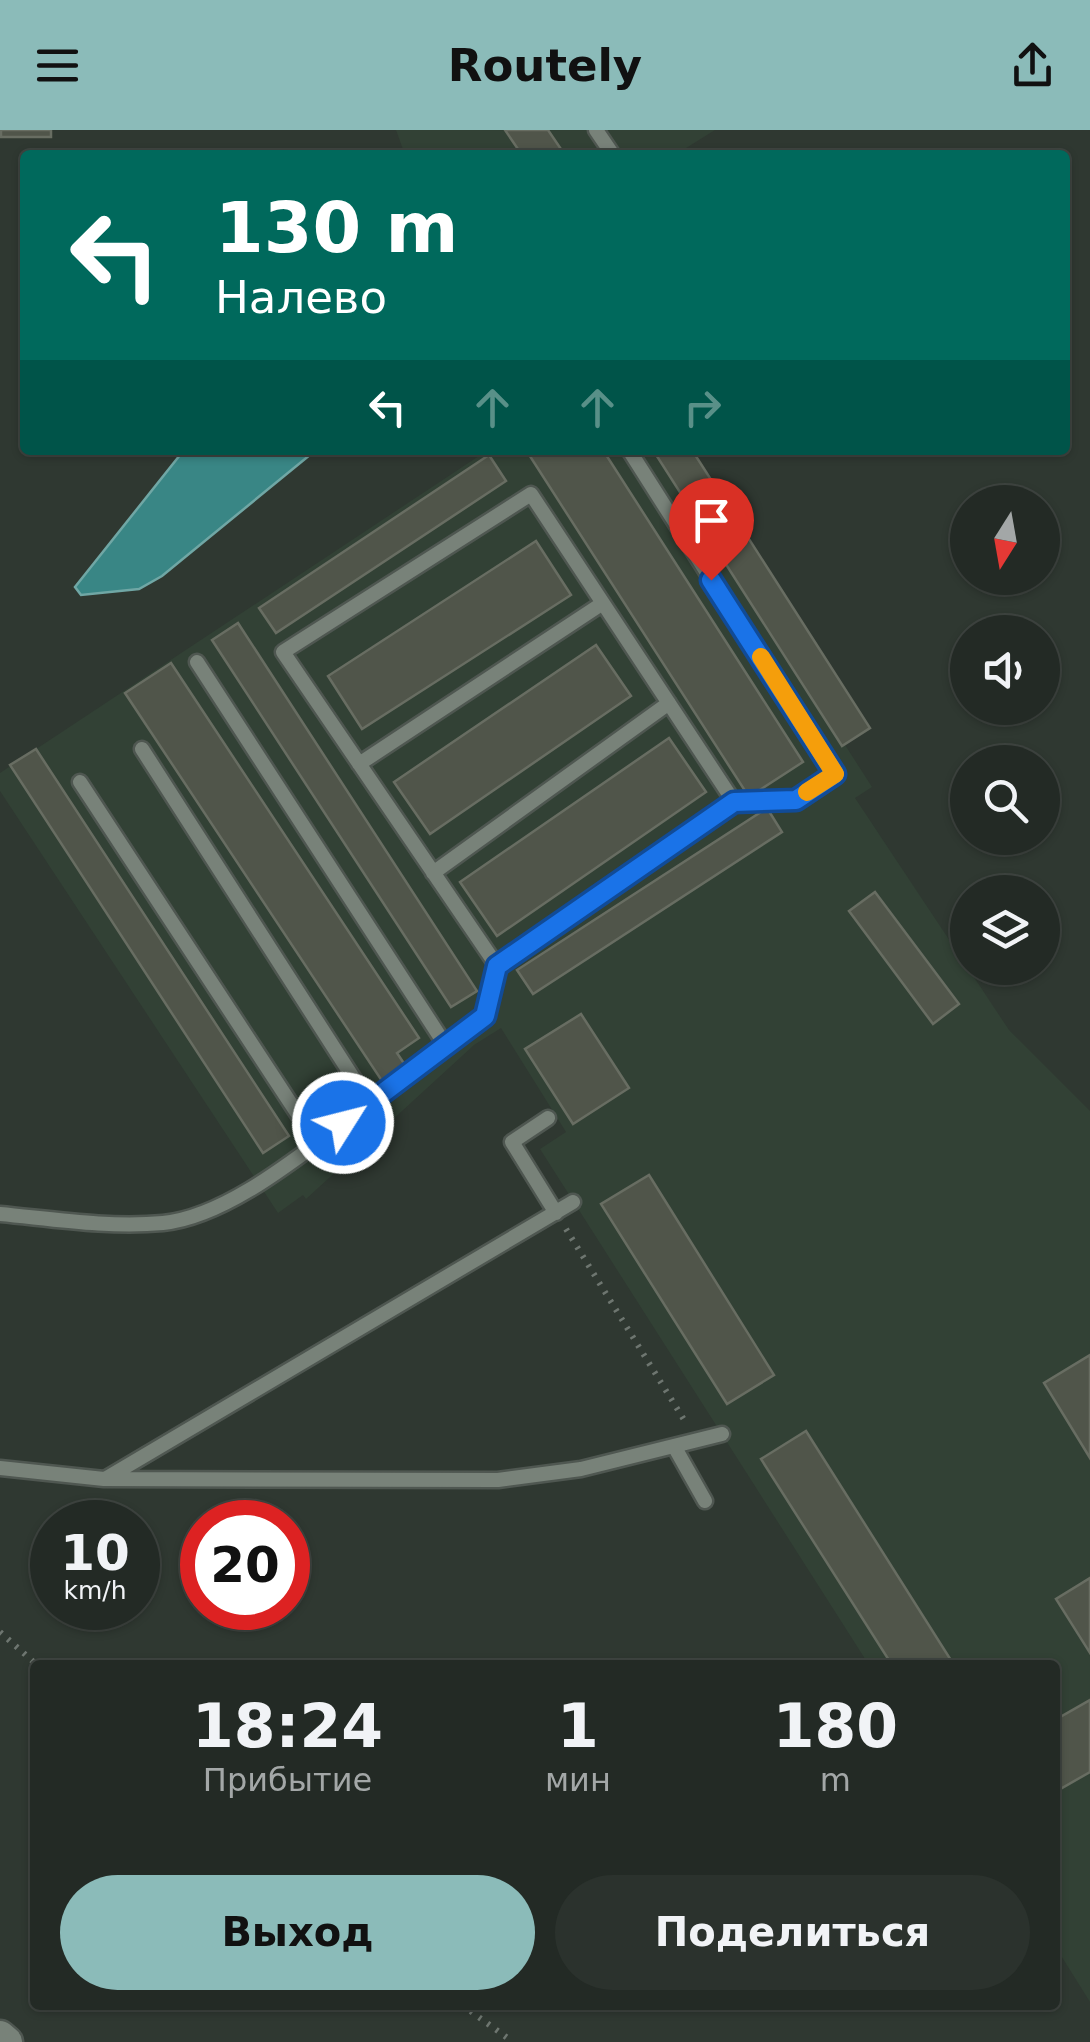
<!DOCTYPE html>
<html lang="ru">
<meta charset="utf-8">
<style>
body{margin:0;font-family:"DejaVu Sans",sans-serif;background:#2b322d;color:#f1f3f6;height:100vh;display:flex;flex-direction:column;font-size:38px;white-space:nowrap}
*{box-sizing:border-box;margin:0}
p{font-size:32px;color:#a3a7a7}
.icon{flex:none;width:55px;height:55px;fill:none;stroke:currentColor;stroke-width:2;stroke-linecap:round;stroke-linejoin:round}
.map{position:relative;flex:1;overflow:hidden}
.sheet{position:absolute;left:30px;top:1530px;width:1030px;height:350px;display:flex;flex-direction:column;background:#232a25;border-radius:10px;box-shadow:0 2px 8px #0004,0 0 0 2px #404642}
.sheet>*{flex:none}
.top-card{position:absolute;left:20px;top:20px;width:1050px;height:305px;border-radius:10px;box-shadow:0 2px 8px #0004,0 0 0 2px #404642;background:#00695c;color:#fff;overflow:hidden}
.needle{width:65px;rotate:191deg}
.controls{position:absolute;left:950px;top:355px;display:grid;gap:20px}
.controls a{display:grid;place-items:center;width:110px;height:110px;border-radius:50%;background:#232a25;box-shadow:0 2px 8px #0004,0 0 0 2px #404642;font-size:50px}
.speed{position:absolute;left:30px;top:1370px;display:flex;gap:20px;font-size:50px;font-weight:700;text-align:center}
.speed>*{display:grid;place-content:center;width:130px;height:130px;border-radius:50%;background:#232a25;box-shadow:0 2px 8px #0004,0 0 0 2px #404642;line-height:1}
.speed small{font-size:25px;font-weight:400}
.speed .limit{border:15px solid #d22;background:#fff;color:#111}
.pin{position:absolute;display:grid;place-items:center;width:85px;height:85px;color:#fff;margin:-102px -42px;border-radius:50% 50% 50% 0;rotate:-45deg;box-shadow:0 0 10px #0007}
.pin .icon{rotate:45deg}
.me{position:absolute;width:110px;margin:-55px;rotate:54deg;stroke-linejoin:round;filter:drop-shadow(0 0 8px #0008)}
.turn{display:flex;align-items:center;gap:35px;height:210px;padding:0 30px;font-size:45px}
.turn .icon{width:130px;height:130px;stroke-width:2.5}
.turn b{display:block;font-size:70px;line-height:85px}
.lanes{display:flex;align-items:center;height:95px;padding:0 30px;background:#0003;justify-content:center;gap:50px;direction:ltr}
.lanes .off{opacity:.35}
.eta{display:flex;justify-content:space-evenly;align-items:center;height:170px;text-align:center}
.eta b{font-size:60px;font-weight:800;line-height:70px}
.cta{display:flex;gap:20px;margin-top:auto;padding:20px 30px}
.cta a{flex:1;height:115px;border-radius:60px;background:#8bbbb9;color:#111;font-size:40px;font-weight:800;line-height:115px;text-align:center}
.cta a+a{background:#2b322d;color:#f1f3f6}
header{display:flex;justify-content:space-between;align-items:center;height:130px;padding:0 30px;background:#8bbbb9;color:#111;font-size:45px;font-weight:800}
.map>svg:first-child{display:block}
.built{fill:#324135}
.water{fill:#398685;stroke:#70a7a5;stroke-width:2.5}
.building{fill:#50554a;stroke:#686d62;stroke-width:2.5}
.lines{fill:none;stroke-linecap:round;stroke-linejoin:round}
.service-casing{stroke:#4f5751;stroke-width:19}
.secondary-casing{stroke:#4f5751;stroke-width:35}
.path{stroke:#6e7670;stroke-width:6;stroke-dasharray:2.5 8;stroke-linecap:butt}
.service{stroke:#788279;stroke-width:14}
.secondary{stroke:#788279;stroke-width:30}
.route-casing{stroke:#114b97;stroke-width:25}
.route{stroke:#1a73e8;stroke-width:18}
.slow{stroke:#f59e0b;stroke-width:18}
</style>
<header><svg class="icon" aria-label="menu" viewBox="0 0 24 24"><path d="M4 6h16M4 12h16M4 18h16"/></svg>Routely<svg class="icon" aria-label="share" viewBox="0 0 24 24"><path d="M12 15V3M7 8l5-5 5 5M5 13v7h14v-7"/></svg></header>
<div class="map">
<svg width="1090" height="1912" viewBox="0 0 1090 1912">
<rect width="100%" height="100%" fill="#2f3831"/>
<path class="built" d="M 396,0 L 715,0 L 675,25 L 405,25 Z
M 488,320 L 656,320 L 872,657 L 855,668 L 1009,900 L 1090,981 L 1090,1872 L 1055,1816 L 1055,1535 L 869,1535 L 540,1019 L 566,1002 L 501,898 L 474,915 L 306,1069 L 303,1065 L 278,1083 L 0,661 L 0,643 Z"/>
<path class="water" d="M 184,320 L 316,320 L 162,446 L 139,459 L 81,465 L 75,457 Z"/>
<path class="building" d="M 1,0 L 51,0 L 51,7 L 1,7 Z
M 505,0 L 548,0 L 565,25 L 522,25 Z
M 526,320 L 603,320 L 803,632 L 749,667 Z
M 653,320 L 692,320 L 870,598 L 842,616 Z
M 489,325 L 506,351 L 276,503 L 259,478 Z
M 536,411 L 571,465 L 362,599 L 328,546 Z
M 238,493 L 477,861 L 451,877 L 212,510 Z
M 596,515 L 631,566 L 430,704 L 394,652 Z
M 171,533 L 419,908 L 397,923 L 407,938 L 384,954 L 125,563 Z
M 669,608 L 706,662 L 497,806 L 460,752 Z
M 36,619 L 289,1006 L 263,1023 L 10,635 Z
M 767,678 L 782,702 L 533,864 L 517,840 Z
M 875,762 L 959,874 L 933,894 L 849,781 Z
M 581,884 L 629,958 L 573,994 L 525,919 Z
M 649,1045 L 774,1245 L 727,1274 L 601,1074 Z
M 1090,1225 L 1090,1328 L 1044,1253 Z
M 806,1301 L 954,1535 L 892,1535 L 761,1329 Z
M 1090,1448 L 1090,1523 L 1056,1469 Z
M 1090,1570 L 1090,1642 L 1055,1662 L 1055,1590 Z"/>
<g class="lines">
<defs>
<path id="service" d="M 596,0 L 613,25
M 629,320 L 835,644 L 796,670 L 734,672
M 197,532 L 446,916
M 359,634 L 603,473
M 80,652 L 316,1012
M 433,743 L 669,573
M 370,974 L 485,886 L 497,836 L 283,522 L 531,364 L 734,672 L 497,836
M 548,988 L 512,1012 L 556,1083
M 0,1084 C 53,1089 109,1098 163,1093 C 233,1086 313,1014 370,974 L 142,619
M 674,1316 L 705,1371
M 0,1338 L 104,1349 L 498,1350 L 581,1339 L 722,1304
M 105,1349 L 573,1072"/>
<path id="secondary" d="M 0,1906 L 7,1912"/>
</defs>
<use href="#service" class="service-casing"/>
<use href="#secondary" class="secondary-casing"/>
<path class="path" d="M 566,1099 L 686,1293
M 0,1502 L 37,1535
M 462,1875 L 513,1912"/>
<use href="#service" class="service"/>
<use href="#secondary" class="secondary"/>
</g>
<g class="lines">
<defs>
<path id="route" d="M 343,993 L 485,886 L 497,836 L 734,672 L 796,670 L 835,644 L 711,450"/>
</defs>
<use href="#route" class="route-casing"/>
<use href="#route" class="route"/>
<path class="slow" d="M 761,527 L 835,644 L 807,662"/>
</g>
</svg>
<div class="controls">
<a><svg class="needle" viewBox="-14 -14 28 28"><path d="M0-13l5 13h-10z" fill="#e53935"/><path d="M0 13l5-13h-10z" fill="#a3a7a7"/></svg></a>
<a><svg class="icon" aria-label="sound" viewBox="0 0 24 24"><path d="M4 9h4l5-4v14l-5-4H4zM17 9q2 3 0 6"/></svg></a>
<a><svg class="icon" aria-label="search" viewBox="0 0 24 24"><circle cx="10" cy="10" r="6"/><path d="M15 15l6 6"/></svg></a>
<a><svg class="icon" aria-label="layers" viewBox="0 0 24 24"><path d="M12 4l9 5-9 5-9-5zM3 14l9 5 9-5"/></svg></a>
</div>
<div class="speed"><div>10<small>km/h</small></div><div class="limit">20</div></div>
<div class="pin" style="left:711px;top:450px;background:#d93025"><svg class="icon" aria-label="arrive" viewBox="0 0 24 24"><path d="M6 21V4h12l-3 4 3 4H6"/></svg></div>
<svg class="me" style="left:343px;top:993px" viewBox="-20 -20 40 40"><circle r="17" fill="#1a73e8" stroke="#fff" stroke-width="3"/><path d="M0-11L8 9 0 5-8 9z" fill="#fff"/></svg>
<div class="top-card">
<div class="turn"><svg class="icon" aria-label="left" viewBox="0 0 24 24"><path d="M17 20v-9H6M10 6l-5 5 5 5"/></svg><div><b>130 m</b>Налево</div></div>
<div class="lanes"><svg class="icon" aria-label="left" viewBox="0 0 24 24"><path d="M17 20v-9H6M10 6l-5 5 5 5"/></svg><svg class="icon off" aria-label="ahead" viewBox="0 0 24 24"><path d="M12 20V5M6 11l6-6 6 6"/></svg><svg class="icon off" aria-label="ahead" viewBox="0 0 24 24"><path d="M12 20V5M6 11l6-6 6 6"/></svg><svg class="icon off" aria-label="right" viewBox="0 0 24 24"><path d="M7 20v-9h11M14 6l5 5-5 5"/></svg></div>
</div>
<section class="sheet">
<div class="eta">
<div><b>18:24</b><p>Прибытие</p></div>
<div><b>1</b><p>мин</p></div>
<div><b>180</b><p>m</p></div>
</div>
<div class="cta"><a>Выход</a><a>Поделиться</a></div>
</section>
</div>
